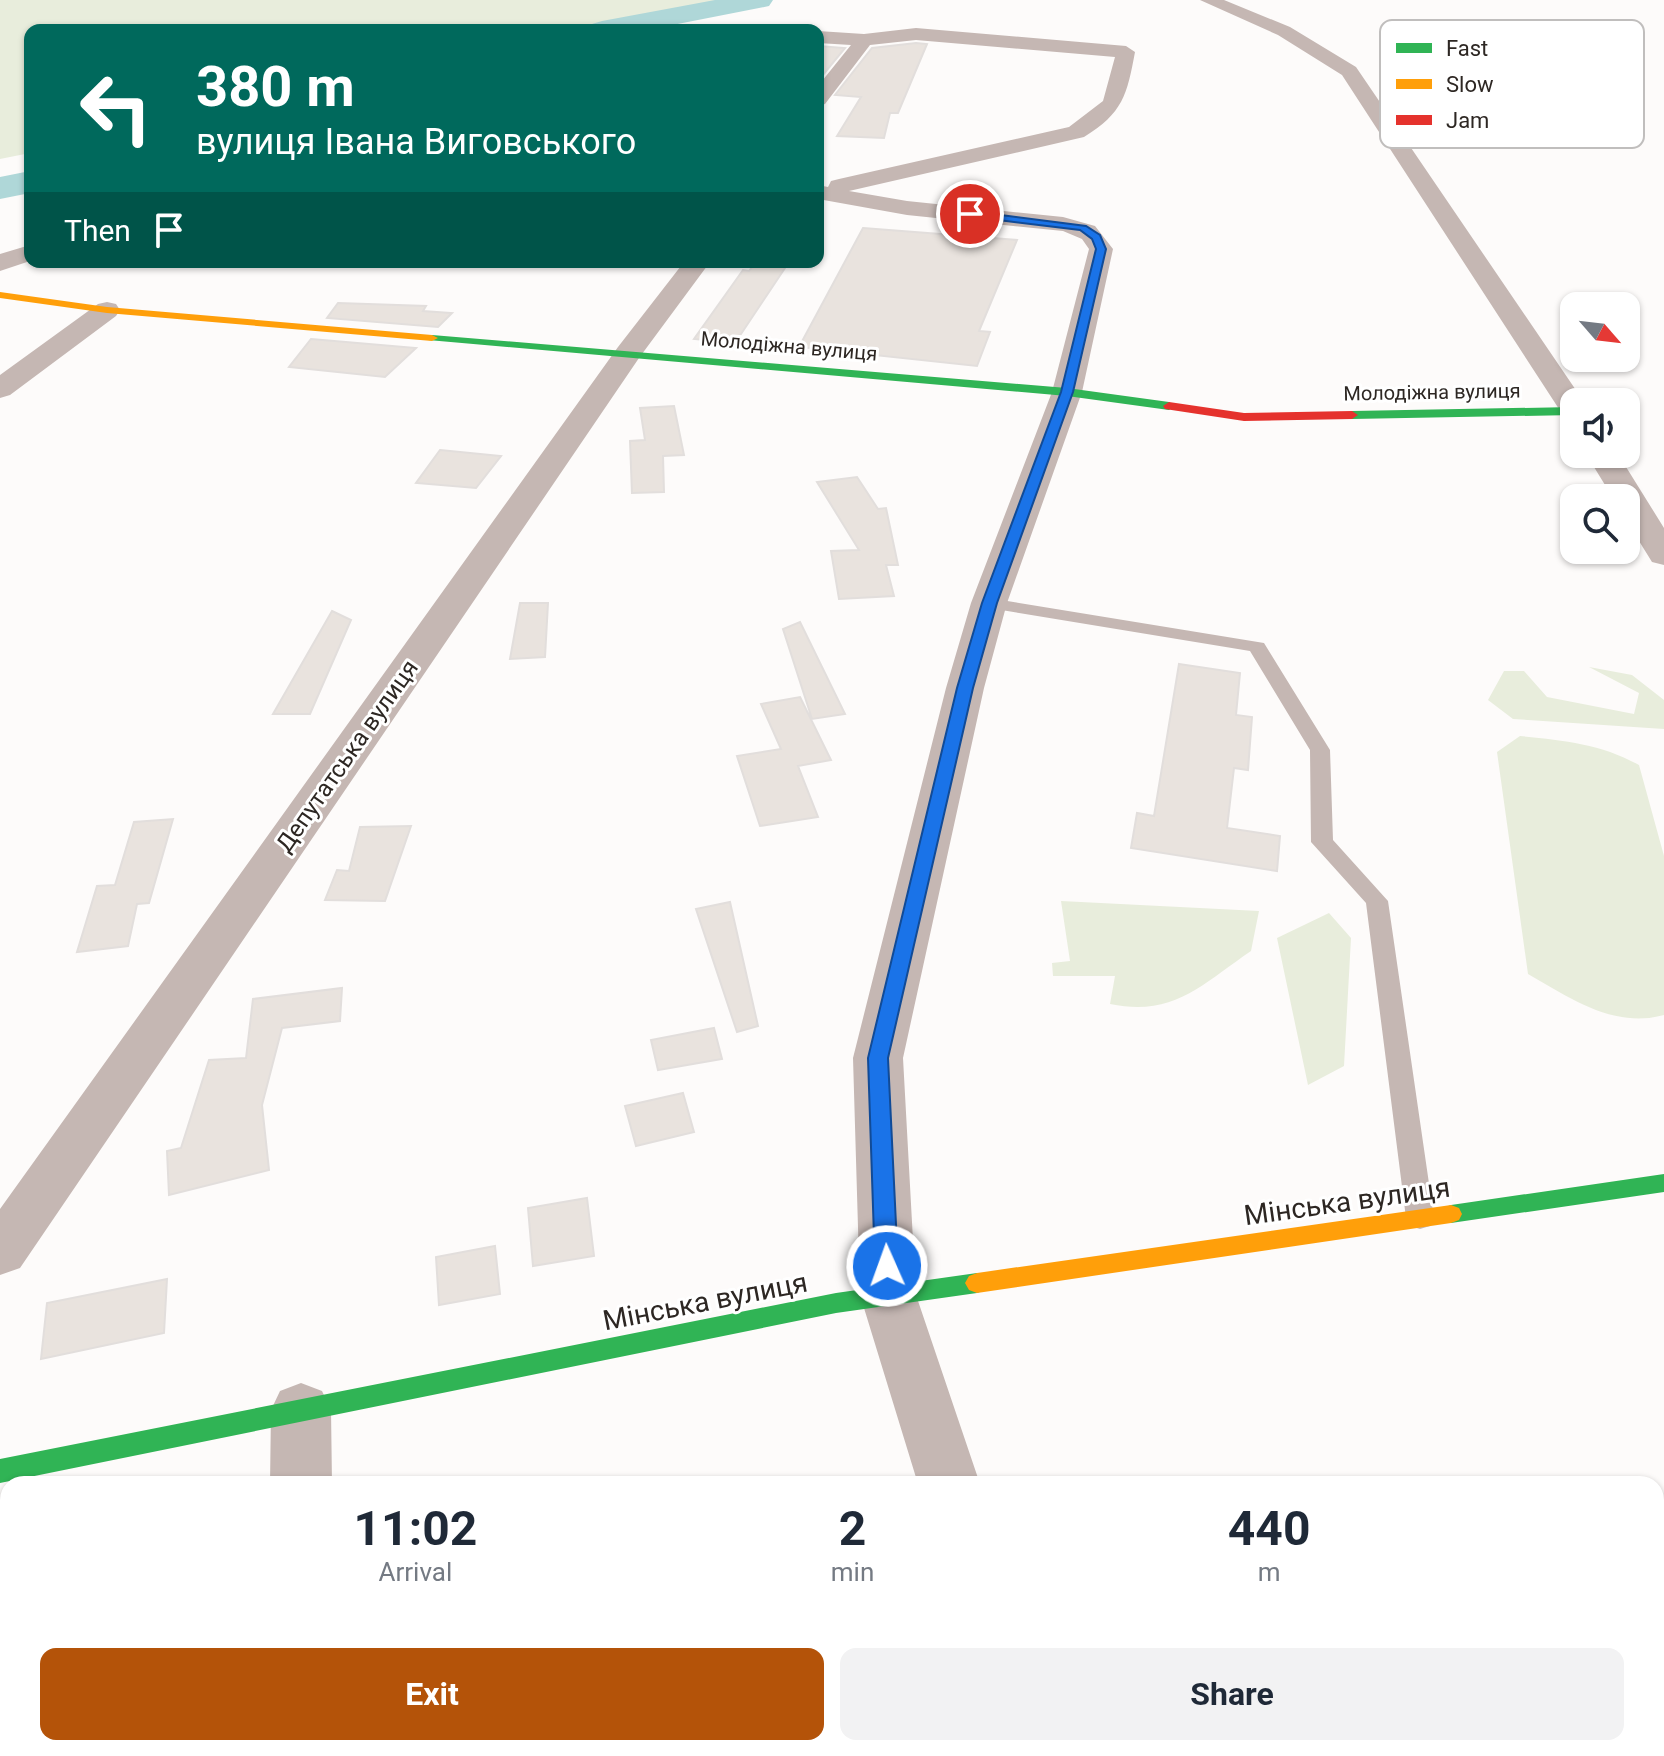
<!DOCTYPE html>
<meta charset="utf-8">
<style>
body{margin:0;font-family:Roboto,sans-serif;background:#f2f2f3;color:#1f2937;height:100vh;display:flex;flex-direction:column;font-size:30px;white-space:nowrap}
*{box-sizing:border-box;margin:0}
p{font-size:26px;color:#747a83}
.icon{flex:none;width:44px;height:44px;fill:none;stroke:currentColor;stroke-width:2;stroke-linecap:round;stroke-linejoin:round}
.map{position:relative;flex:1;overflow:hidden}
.details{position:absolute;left:0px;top:1476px;width:1664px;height:280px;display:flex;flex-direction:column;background:#fff;border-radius:24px 24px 0 0;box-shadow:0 2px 6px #0004}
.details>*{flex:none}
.hud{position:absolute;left:24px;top:24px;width:800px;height:244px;border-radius:16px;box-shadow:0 2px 6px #0004;background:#00695c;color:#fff;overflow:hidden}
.needle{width:52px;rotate:118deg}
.tools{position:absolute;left:1560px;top:292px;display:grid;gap:16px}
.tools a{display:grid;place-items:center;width:80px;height:80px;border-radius:16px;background:#fff;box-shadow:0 2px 6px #0004;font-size:40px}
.pin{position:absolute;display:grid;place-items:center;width:68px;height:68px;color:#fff;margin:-34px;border:4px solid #fff;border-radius:50%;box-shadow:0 2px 8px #0007}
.me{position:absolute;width:88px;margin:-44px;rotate:358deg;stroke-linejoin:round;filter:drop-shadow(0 0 6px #0008)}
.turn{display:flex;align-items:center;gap:28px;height:168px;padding:0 40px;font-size:36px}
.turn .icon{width:104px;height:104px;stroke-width:2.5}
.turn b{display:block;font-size:56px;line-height:68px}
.then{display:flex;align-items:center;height:76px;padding:0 40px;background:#0003;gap:16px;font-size:30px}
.eta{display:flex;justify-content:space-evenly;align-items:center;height:136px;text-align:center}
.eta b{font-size:48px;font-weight:700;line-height:56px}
.action{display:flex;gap:16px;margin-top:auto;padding:16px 40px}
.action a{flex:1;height:92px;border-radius:16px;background:#b45309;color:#fff;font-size:32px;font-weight:700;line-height:92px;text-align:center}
.action a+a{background:#f2f2f3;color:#1f2937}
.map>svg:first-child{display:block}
.green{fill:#e8eddc}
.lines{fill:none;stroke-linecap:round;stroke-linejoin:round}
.river{fill:#afd7d8;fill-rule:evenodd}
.building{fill:#e9e3de;stroke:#e2dedc;stroke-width:2}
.lane{fill:#c5b7b3;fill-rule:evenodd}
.street{fill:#c5b7b3;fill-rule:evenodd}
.fast{fill:#30b455;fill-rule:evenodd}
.slow{fill:#ff9f0a;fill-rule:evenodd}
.jam{fill:#e5322d;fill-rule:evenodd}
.route{fill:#1a73e8;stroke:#114b97;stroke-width:2}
.labels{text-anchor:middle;stroke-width:6;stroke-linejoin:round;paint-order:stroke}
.far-street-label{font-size:20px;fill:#2d2723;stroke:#fff}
.street-label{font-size:24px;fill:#2d2723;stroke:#fff}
.near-street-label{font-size:28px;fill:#2d2723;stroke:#fff}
.key{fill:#fff;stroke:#c0bebd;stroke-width:2}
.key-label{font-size:22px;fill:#2d2723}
</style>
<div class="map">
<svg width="1664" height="1756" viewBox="0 0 1664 1756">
<rect width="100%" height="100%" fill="#fdfbfa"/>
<path class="green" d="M 0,0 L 721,0 L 680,12 L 573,30 L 30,30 L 30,153 L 0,159 Z
M 1589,667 L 1632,675 L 1664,700 L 1664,729 L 1513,719 L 1488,700 L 1504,671 L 1524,671 L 1547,697 L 1634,714 L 1639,693 Z
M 1520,736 C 1562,740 1602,744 1639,765 L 1664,856 L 1664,1015 C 1614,1029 1570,998 1528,974 L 1497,752 Z
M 1061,901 L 1259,911 L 1251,951 C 1201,985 1174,1017 1110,1004 L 1115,976 L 1053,976 L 1052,963 L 1070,961 Z
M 1329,913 L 1351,938 L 1344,1066 L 1308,1085 L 1277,938 Z"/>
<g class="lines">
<path class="river" d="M 715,0 L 773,0 L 769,6 L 759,8 L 647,30 L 587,30 L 592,24 L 602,21 Z
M 30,171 L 30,193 L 0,199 L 0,177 Z"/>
</g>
<path class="building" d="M 916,43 L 927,44 L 898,113 L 890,113 L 884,138 L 837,136 L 861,97 L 835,95 L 872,48 Z
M 818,46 L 845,48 L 818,81 Z
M 863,228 L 1017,240 L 979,331 L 990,332 L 977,366 L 799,347 Z
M 756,262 L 789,262 L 735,343 L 694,339 L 743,270 L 749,271 Z
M 338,303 L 426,306 L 423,311 L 452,313 L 438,327 L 327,318 Z
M 311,339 L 416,348 L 385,377 L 289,367 Z
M 674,406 L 684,455 L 663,456 L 664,492 L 632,493 L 630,441 L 645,440 L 640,408 Z
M 440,450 L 501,456 L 476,488 L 416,483 Z
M 857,477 L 878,509 L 886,508 L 898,565 L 886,565 L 894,596 L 839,599 L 831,551 L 859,550 L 817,482 Z
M 520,603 L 548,603 L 545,657 L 510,659 Z
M 332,611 L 351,620 L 310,714 L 273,714 Z
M 800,622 L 845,714 L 812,719 L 783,629 Z
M 1179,664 L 1240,673 L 1236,715 L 1252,717 L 1248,770 L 1234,768 L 1227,828 L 1280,836 L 1277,871 L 1131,848 L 1137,813 L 1154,816 Z
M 800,697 L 831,760 L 798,766 L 818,817 L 760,826 L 737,756 L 781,749 L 761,704 Z
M 173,819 L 149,903 L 137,904 L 128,946 L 77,952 L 97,886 L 115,885 L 134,822 Z
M 411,826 L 385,901 L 325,900 L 337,870 L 349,871 L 360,827 Z
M 730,902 L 758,1026 L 737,1032 L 696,909 Z
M 342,988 L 340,1021 L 282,1028 L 262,1105 L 269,1170 L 169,1195 L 167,1151 L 181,1148 L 209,1060 L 246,1058 L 253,999 Z
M 714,1028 L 722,1059 L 658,1070 L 651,1040 Z
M 683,1093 L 694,1132 L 636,1146 L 625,1106 Z
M 587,1198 L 594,1256 L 533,1266 L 528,1208 Z
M 495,1246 L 500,1294 L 439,1305 L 436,1257 Z
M 167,1279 L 164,1333 L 41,1359 L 47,1303 Z"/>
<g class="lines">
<path class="lane" d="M 989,598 L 1264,643 L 1330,750 L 1333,840 L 1388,901 L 1434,1218 L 1430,1226 L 1420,1229 L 1410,1226 L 1406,1218 L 1366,903 L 1311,842 L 1310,750 L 1250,651 L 983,607 L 980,603 Z"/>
<path class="street" d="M 1200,0 L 1224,0 L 1290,27 L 1356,67 L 1584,402 L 1574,402 L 1574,418 L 1563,415 L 1559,409 L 1342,75 L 1278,35 Z
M 916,28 L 1126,46 L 1135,52 C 1127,95 1123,113 1084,137 L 849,191 L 907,201 L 1063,217 L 1095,226 L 1113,249 L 1082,392 L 1007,603 L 984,688 L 903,1058 L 916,1295 L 980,1484 L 918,1484 L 860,1295 L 853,1058 L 946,688 L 971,603 L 1052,392 L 1089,249 L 1082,239 L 1063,231 L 907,215 L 818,199 L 818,185 L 828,187 L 831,181 L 839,179 L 1069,127 L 1103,101 L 1115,57 L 916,40 L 870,45 L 825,104 L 818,106 L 818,86 L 851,45 L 818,43 L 818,31 L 864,34 Z
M 30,245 L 30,261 L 0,271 L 0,254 Z
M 684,262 L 710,262 L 639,358 L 20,1268 L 0,1275 L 0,1209 L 618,347 Z
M 107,302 L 116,304 L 120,310 L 116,316 L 10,395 L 0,398 L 0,375 L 98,304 Z
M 1586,454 L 1618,454 L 1664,528 L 1664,565 L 1652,562 L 1626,520 L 1626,498 L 1613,498 Z
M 301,1383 L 322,1391 L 331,1410 L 332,1484 L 270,1484 L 271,1410 L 280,1391 Z
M 268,1748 L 338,1748 L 338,1756 L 268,1756 Z
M 1001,1748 L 1071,1748 L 1073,1756 L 1003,1756 Z"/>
<path class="fast" d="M 432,335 L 1067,388 L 1169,402 L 1175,406 L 1169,410 L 1067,396 L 428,340 L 428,336 Z
M 1574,407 L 1574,415 L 1352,419 L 1346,415 L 1352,411 Z
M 1664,1174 L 1664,1192 L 1451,1223 L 1443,1220 L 1440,1214 L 1443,1208 L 1451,1205 Z
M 977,1273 L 985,1276 L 989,1283 L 985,1290 L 977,1293 L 836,1313 L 0,1483 L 0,1459 L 836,1293 Z"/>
<path class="slow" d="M 0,292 L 107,307 L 432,335 L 438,338 L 432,341 L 107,313 L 0,298 Z
M 1451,1205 L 1459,1208 L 1462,1214 L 1459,1220 L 1451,1223 L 977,1293 L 969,1290 L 965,1283 L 969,1276 L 977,1273 Z"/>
<path class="jam" d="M 1169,402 L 1244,413 L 1352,411 L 1358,415 L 1352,419 L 1244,421 L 1165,409 L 1163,406 Z"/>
</g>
<path class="route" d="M 970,211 L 1086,226 L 1100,235 L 1106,249 L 1073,392 L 997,603 L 973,688 L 888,1058 L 898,1266 L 895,1273 L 887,1275 L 878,1273 L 875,1266 L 868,1058 L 957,688 L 982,603 L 1061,392 L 1096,249 L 1092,239 L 1080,230 L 966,216 Z"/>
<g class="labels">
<g class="far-street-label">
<text transform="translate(789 346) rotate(5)" y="7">Молодіжна вулиця</text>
<text transform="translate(1432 392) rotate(-1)" y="7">Молодіжна вулиця</text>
</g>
<g class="street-label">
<text transform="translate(347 756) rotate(-55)" y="8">Депутатська вулиця</text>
</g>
<g class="near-street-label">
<text transform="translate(1347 1201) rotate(-8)" y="10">Мінська вулиця</text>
<text transform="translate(705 1301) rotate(-11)" y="10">Мінська вулиця</text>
</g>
</g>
<rect x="1380" y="20" width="264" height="128" rx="12" class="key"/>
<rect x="1396" y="43" width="36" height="10" fill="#30b455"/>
<rect x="1396" y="79" width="36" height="10" fill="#ff9f0a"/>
<rect x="1396" y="115" width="36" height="10" fill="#e5322d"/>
<g class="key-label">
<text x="1446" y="56">Fast</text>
<text x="1446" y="92">Slow</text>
<text x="1446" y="128">Jam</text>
</g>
</svg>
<div class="tools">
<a><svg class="needle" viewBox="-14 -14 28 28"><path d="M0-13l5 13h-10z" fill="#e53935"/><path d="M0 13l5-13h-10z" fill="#747a83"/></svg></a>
<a><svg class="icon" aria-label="sound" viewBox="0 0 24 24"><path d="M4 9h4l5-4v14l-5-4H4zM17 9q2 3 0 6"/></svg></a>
<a><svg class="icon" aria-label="search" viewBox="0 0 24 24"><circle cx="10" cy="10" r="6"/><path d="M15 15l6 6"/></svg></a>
</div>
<div class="pin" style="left:970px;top:214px;background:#d93025"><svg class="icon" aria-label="arrive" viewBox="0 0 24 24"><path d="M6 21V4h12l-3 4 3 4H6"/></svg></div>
<svg class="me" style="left:887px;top:1266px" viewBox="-20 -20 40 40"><circle r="17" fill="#1a73e8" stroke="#fff" stroke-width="3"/><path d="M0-11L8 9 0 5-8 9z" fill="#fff"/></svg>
<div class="hud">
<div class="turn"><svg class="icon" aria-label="left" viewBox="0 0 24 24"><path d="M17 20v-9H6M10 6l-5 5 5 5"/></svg><div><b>380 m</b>вулиця Івана Виговського</div></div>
<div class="then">Then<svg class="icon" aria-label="arrive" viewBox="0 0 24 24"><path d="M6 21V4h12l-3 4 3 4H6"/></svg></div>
</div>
<section class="details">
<div class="eta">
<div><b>11:02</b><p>Arrival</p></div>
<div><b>2</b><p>min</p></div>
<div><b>440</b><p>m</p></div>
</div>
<div class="action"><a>Exit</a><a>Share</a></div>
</section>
</div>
